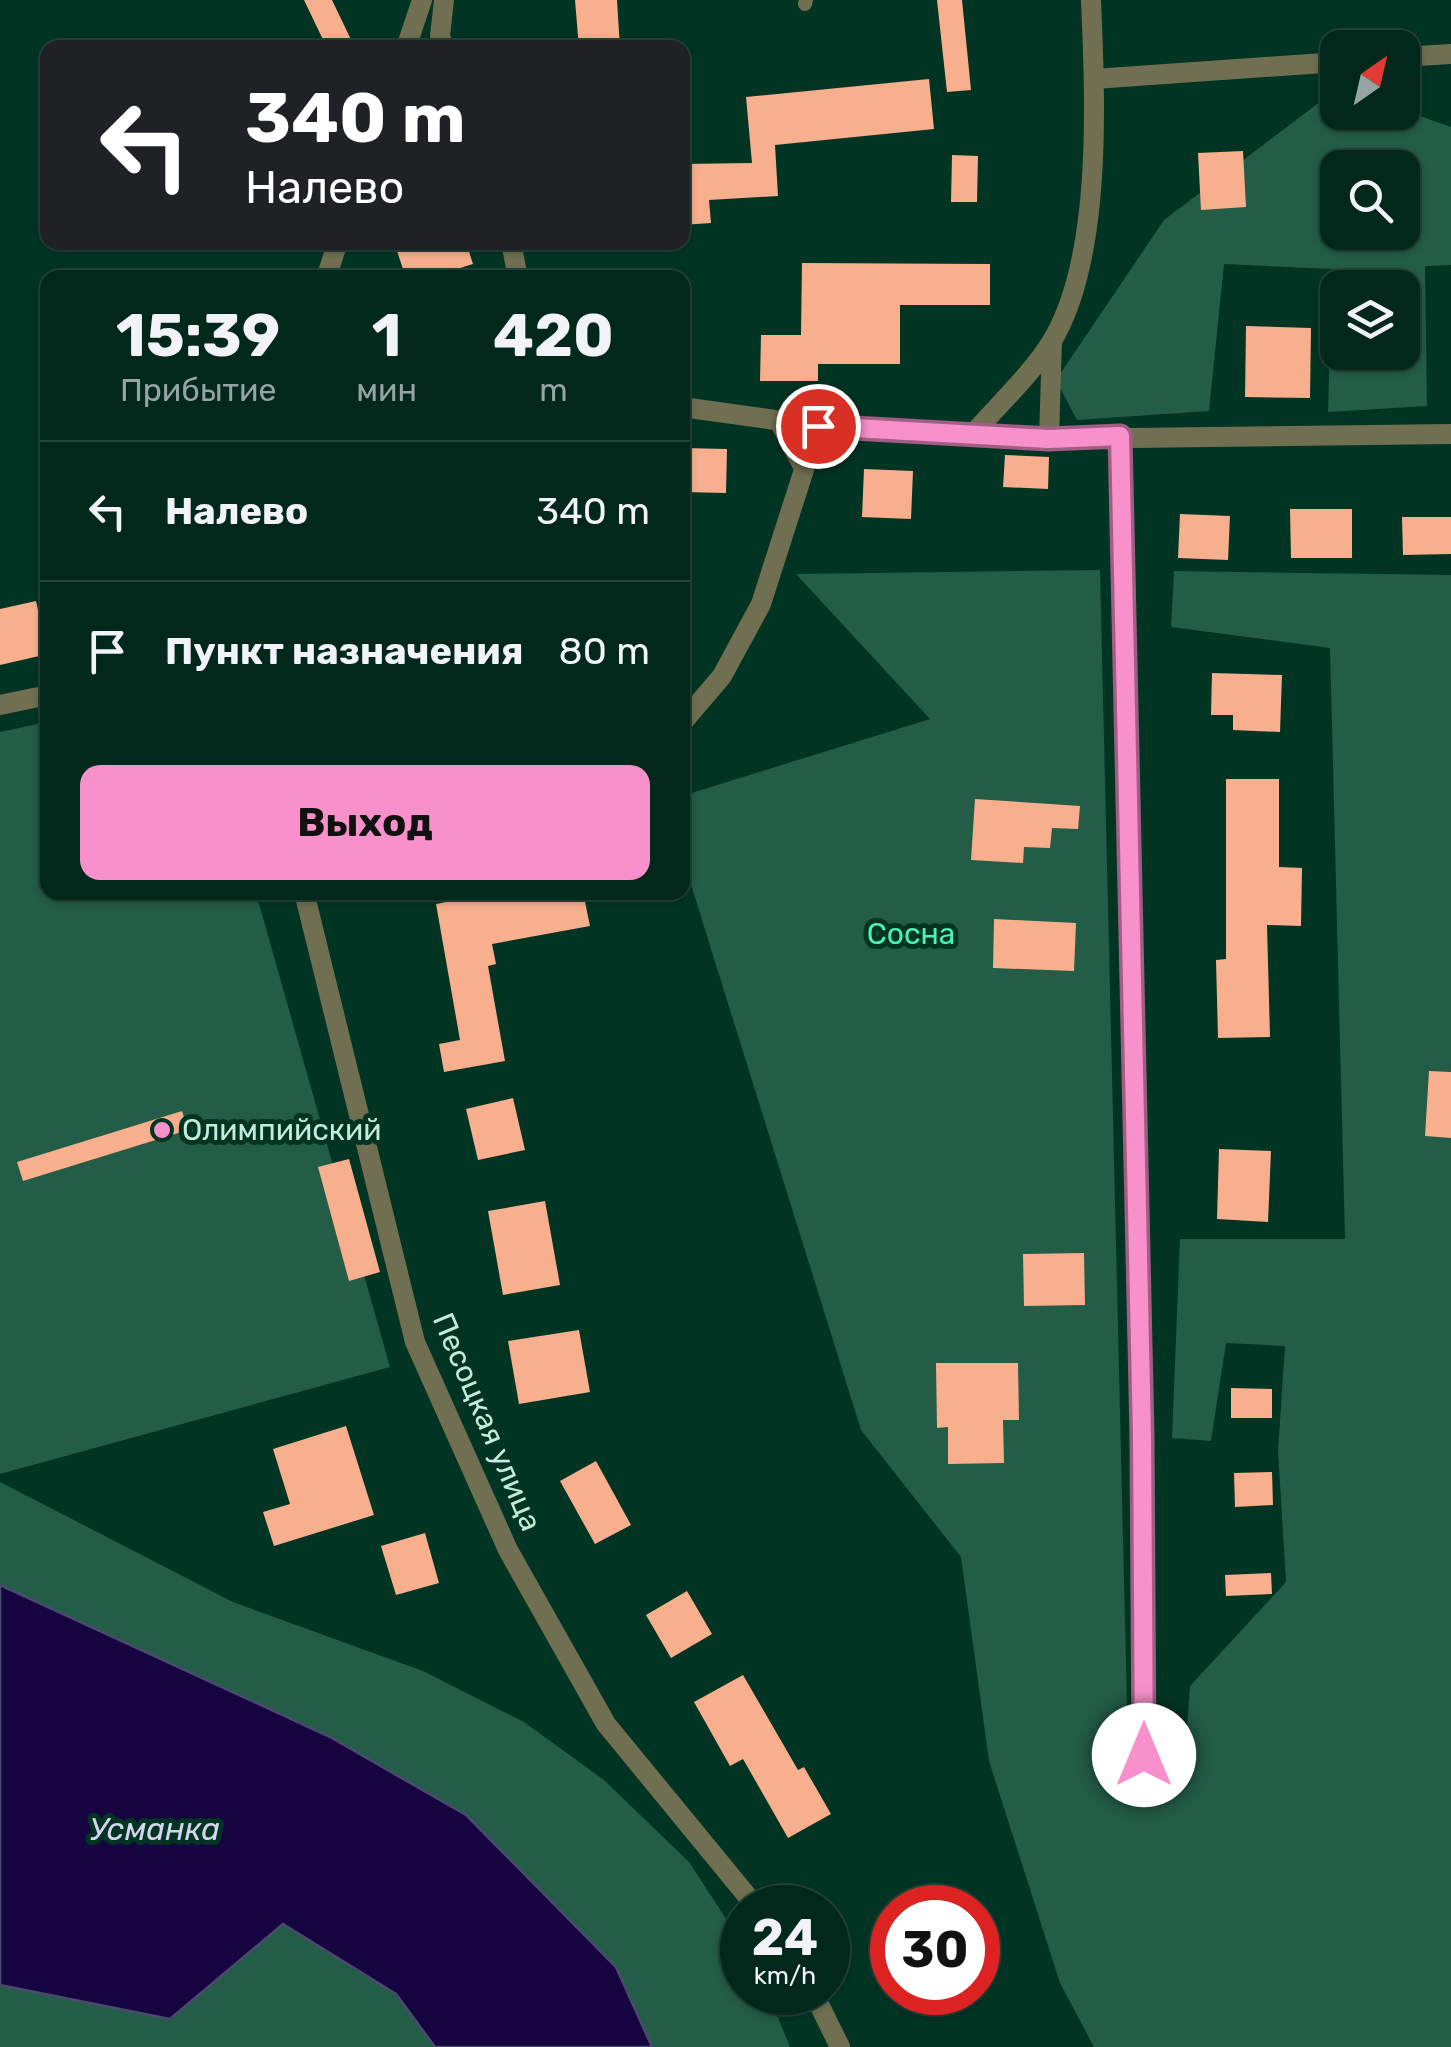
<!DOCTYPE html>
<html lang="ru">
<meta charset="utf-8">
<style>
body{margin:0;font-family:Rubik,sans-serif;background:#103328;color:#f1f3f6;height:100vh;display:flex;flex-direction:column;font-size:38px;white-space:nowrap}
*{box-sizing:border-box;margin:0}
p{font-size:32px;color:#96a5a3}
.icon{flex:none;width:55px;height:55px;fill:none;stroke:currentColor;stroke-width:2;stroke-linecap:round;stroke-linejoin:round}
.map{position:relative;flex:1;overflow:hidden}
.drawer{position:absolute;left:40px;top:270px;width:650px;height:630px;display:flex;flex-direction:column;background:#02271b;border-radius:20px;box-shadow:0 2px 8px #0004,0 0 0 2px #23443a}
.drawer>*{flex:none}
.hud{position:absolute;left:40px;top:40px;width:650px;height:210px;border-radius:20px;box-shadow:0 2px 8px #0004,0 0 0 2px #23443a;background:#202124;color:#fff;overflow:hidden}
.needle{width:65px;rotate:34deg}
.tools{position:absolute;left:1320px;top:30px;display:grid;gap:20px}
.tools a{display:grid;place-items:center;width:100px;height:100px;border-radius:20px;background:#02271b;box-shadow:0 2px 8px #0004,0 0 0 2px #23443a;font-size:50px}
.speed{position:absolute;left:720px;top:1885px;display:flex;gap:20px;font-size:50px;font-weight:700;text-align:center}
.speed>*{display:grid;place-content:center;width:130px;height:130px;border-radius:50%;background:#02271b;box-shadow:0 2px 8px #0004,0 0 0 2px #23443a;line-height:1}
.speed small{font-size:25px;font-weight:400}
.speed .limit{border:15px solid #d22;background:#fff;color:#111}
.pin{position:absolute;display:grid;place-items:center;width:85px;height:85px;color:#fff;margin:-42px;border:5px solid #fff;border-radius:50%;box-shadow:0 2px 10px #0007}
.me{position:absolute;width:110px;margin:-55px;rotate:0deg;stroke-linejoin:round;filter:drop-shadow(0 0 8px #0008)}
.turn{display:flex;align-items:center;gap:35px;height:210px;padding:0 40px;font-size:45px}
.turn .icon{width:130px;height:130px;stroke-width:2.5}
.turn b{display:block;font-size:70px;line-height:85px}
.eta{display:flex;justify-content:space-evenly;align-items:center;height:170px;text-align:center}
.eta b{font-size:60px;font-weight:700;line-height:70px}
.primary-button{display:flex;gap:20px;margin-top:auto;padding:20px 40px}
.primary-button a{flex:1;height:115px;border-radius:20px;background:#f890cb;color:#111;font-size:40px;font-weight:700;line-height:115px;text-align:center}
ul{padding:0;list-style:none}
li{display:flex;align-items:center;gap:30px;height:140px;padding:0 40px;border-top:2px solid #23443a}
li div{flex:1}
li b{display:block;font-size:38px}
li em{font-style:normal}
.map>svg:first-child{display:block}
.green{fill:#235c47;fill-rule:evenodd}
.water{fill:#150440;stroke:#4a4a6e;stroke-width:2.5}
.building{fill:#f8af8d}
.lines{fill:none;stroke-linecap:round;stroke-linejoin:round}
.lane{stroke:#706f51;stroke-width:14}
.street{stroke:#706f51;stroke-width:20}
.route-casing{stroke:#a15e84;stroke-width:25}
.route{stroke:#f890cb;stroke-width:18}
.poi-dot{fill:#f890cb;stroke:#023424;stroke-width:4}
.labels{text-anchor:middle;stroke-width:10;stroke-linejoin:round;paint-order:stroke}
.park-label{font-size:30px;fill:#4bf2b9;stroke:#023424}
.poi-label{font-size:30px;fill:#c4ecd9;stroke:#023424;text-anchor:start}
.street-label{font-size:30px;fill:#c4ecd9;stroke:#023424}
.water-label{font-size:32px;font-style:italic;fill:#d5d5ec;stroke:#023424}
</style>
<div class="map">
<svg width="1451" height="2047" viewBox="0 0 1451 2047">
<rect width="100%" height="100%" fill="#023424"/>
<path class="green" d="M 1337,89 L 1338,112 L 1403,110 L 1451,127 L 1451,265 L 1425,266 L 1427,406 L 1328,412 L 1332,269 L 1224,264 L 1209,411 L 1077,420 L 1056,380 L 1164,220 ZM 1338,168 L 1402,168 L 1402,232 L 1338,232 ZM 1338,288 L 1402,288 L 1402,352 L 1338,352 Z
M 1100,570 L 1129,1790 L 1184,1770 L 1190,1686 L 1286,1582 L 1278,1451 L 1285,1346 L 1226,1343 L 1211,1441 L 1172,1438 L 1180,1239 L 1345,1239 L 1330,648 L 1171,627 L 1174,571 L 1451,575 L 1451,2047 L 1094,2047 L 1060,1983 L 989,1761 L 961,1557 L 861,1430 L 683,859 L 682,796 L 930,719 L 796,574 Z
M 47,722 L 48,892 L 256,893 L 390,1367 L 0,1474 L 0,732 Z
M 0,1482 L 233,1602 L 423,1671 L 524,1722 L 604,1780 L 689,1862 L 742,1943 L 742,1992 L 768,1993 L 790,2047 L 0,2047 Z"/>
<path class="water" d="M 0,1585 L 330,1737 L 466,1815 L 616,1967 L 652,2047 L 435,2047 L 396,1994 L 283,1924 L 170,2019 L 0,1985 Z"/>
<path class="building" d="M 304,0 L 332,0 L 355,48 L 327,48 Z
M 575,0 L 617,0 L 620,48 L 579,48 Z
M 937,0 L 962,0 L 971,90 L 947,92 Z
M 929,79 L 934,129 L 775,145 L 778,196 L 709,200 L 711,223 L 682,225 L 682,164 L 752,163 L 746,97 Z
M 1243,151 L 1246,207 L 1201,210 L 1198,153 Z
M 952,155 L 978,156 L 977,202 L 951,202 Z
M 422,242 L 466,242 L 473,264 L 428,278 L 406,278 L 397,251 Z
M 802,263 L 990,264 L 990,305 L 900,305 L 900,364 L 818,364 L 818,381 L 760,381 L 761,335 L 801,335 Z
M 1246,326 L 1311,328 L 1310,398 L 1245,397 Z
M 682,448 L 727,449 L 726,493 L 682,492 Z
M 1005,455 L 1049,457 L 1048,489 L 1003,487 Z
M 864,469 L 913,471 L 911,519 L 862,517 Z
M 1290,509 L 1352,509 L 1352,558 L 1291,558 Z
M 1180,514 L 1230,516 L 1228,560 L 1178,558 Z
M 1402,517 L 1451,517 L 1451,554 L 1403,555 Z
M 36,601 L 48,654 L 0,665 L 0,609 Z
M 1212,673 L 1282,675 L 1280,732 L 1233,730 L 1233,715 L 1211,715 Z
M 1226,779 L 1279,779 L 1279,867 L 1302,868 L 1301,926 L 1267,925 L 1270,1037 L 1218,1038 L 1216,960 L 1226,959 Z
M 975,799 L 1080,806 L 1078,829 L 1052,828 L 1050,848 L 1024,847 L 1023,863 L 971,860 Z
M 498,892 L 583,892 L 590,926 L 492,944 L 496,964 L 488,966 L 505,1061 L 444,1072 L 439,1044 L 460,1040 L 436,904 Z
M 994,919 L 1076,923 L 1074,971 L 993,968 Z
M 1429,1071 L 1451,1072 L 1451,1138 L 1425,1136 Z
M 513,1098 L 525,1150 L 478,1160 L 466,1109 Z
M 182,1111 L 188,1130 L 23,1181 L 17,1162 Z
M 1219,1149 L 1271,1151 L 1268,1222 L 1217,1219 Z
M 349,1159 L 380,1272 L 349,1281 L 318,1167 Z
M 545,1201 L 560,1285 L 503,1295 L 488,1211 Z
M 1084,1253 L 1085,1305 L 1024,1306 L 1023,1254 Z
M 579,1330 L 590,1392 L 519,1404 L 508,1341 Z
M 936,1363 L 1018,1363 L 1019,1420 L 1003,1420 L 1004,1463 L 948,1464 L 948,1427 L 937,1428 Z
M 1231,1388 L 1272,1389 L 1272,1418 L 1231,1418 Z
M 346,1426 L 374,1515 L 274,1546 L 263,1512 L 290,1504 L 273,1449 Z
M 596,1461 L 631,1525 L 595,1544 L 560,1481 Z
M 1272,1472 L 1273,1505 L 1235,1507 L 1234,1473 Z
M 425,1533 L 439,1583 L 396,1595 L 381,1546 Z
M 1271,1573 L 1272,1594 L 1226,1596 L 1225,1575 Z
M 687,1591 L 712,1634 L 671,1658 L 646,1615 Z
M 743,1675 L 798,1770 L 804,1767 L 831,1814 L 788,1838 L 743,1759 L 730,1766 L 694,1702 Z"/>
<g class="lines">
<path class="lane" d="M 805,4 L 806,0"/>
<path class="street" d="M 444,0 L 440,36 L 444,48
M 406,48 L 422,0
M 1402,57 L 1451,54
M 1094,79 L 1338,62
M 511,242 L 518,278
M 326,278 L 338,242
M 682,407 L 818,426 L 1049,439 L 1451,434
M 779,421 L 804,468
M 972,435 C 998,405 1032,374 1052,341 C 1103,256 1095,97 1091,0
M 1120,436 L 1142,1436 L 1145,1795
M 1049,439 L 1052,341
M 0,705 L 48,695
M 682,723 L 722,676 L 761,604 L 818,426
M 304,892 L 415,1342 L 508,1550 L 606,1724 L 757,1908
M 813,1992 L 840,2047"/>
</g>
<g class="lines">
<defs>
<path id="route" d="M 818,426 L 1049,439 L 1120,436 L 1142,1436 L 1144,1755"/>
</defs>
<use href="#route" class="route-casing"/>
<use href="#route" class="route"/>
</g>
<circle class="poi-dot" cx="162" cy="1130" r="10"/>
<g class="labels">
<g class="park-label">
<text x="911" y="944">Сосна</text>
</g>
<g class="poi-label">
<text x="182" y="1140">Олимпийский</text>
</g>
<g class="street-label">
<text transform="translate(487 1422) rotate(67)" y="10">Песоцкая улица</text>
</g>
<g class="water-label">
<text x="155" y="1840">Усманка</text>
</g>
</g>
</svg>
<div class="tools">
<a><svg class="needle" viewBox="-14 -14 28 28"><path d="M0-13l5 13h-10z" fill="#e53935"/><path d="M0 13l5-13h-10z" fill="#96a5a3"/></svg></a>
<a><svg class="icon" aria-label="search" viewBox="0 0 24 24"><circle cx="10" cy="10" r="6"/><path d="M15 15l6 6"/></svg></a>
<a><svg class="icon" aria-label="layers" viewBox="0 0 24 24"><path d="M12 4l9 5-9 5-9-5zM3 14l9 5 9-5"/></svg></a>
</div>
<div class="speed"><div>24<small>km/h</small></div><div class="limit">30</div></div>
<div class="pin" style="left:818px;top:426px;background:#d93025"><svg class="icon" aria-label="arrive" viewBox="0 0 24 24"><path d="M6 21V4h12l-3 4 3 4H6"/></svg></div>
<svg class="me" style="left:1144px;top:1755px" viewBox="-20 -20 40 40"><circle r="19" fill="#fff"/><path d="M0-13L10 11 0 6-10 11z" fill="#f890cb"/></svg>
<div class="hud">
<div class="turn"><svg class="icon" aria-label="left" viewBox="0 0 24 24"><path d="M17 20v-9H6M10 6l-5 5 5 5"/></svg><div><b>340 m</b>Налево</div></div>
</div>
<section class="drawer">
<div class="eta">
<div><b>15:39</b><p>Прибытие</p></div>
<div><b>1</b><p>мин</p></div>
<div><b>420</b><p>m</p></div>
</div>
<ul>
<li><svg class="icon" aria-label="left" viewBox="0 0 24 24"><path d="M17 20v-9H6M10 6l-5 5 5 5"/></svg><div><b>Налево</b></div><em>340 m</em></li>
<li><svg class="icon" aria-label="arrive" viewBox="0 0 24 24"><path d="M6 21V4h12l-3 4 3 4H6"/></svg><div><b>Пункт назначения</b></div><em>80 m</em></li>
</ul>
<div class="primary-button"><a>Выход</a></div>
</section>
</div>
